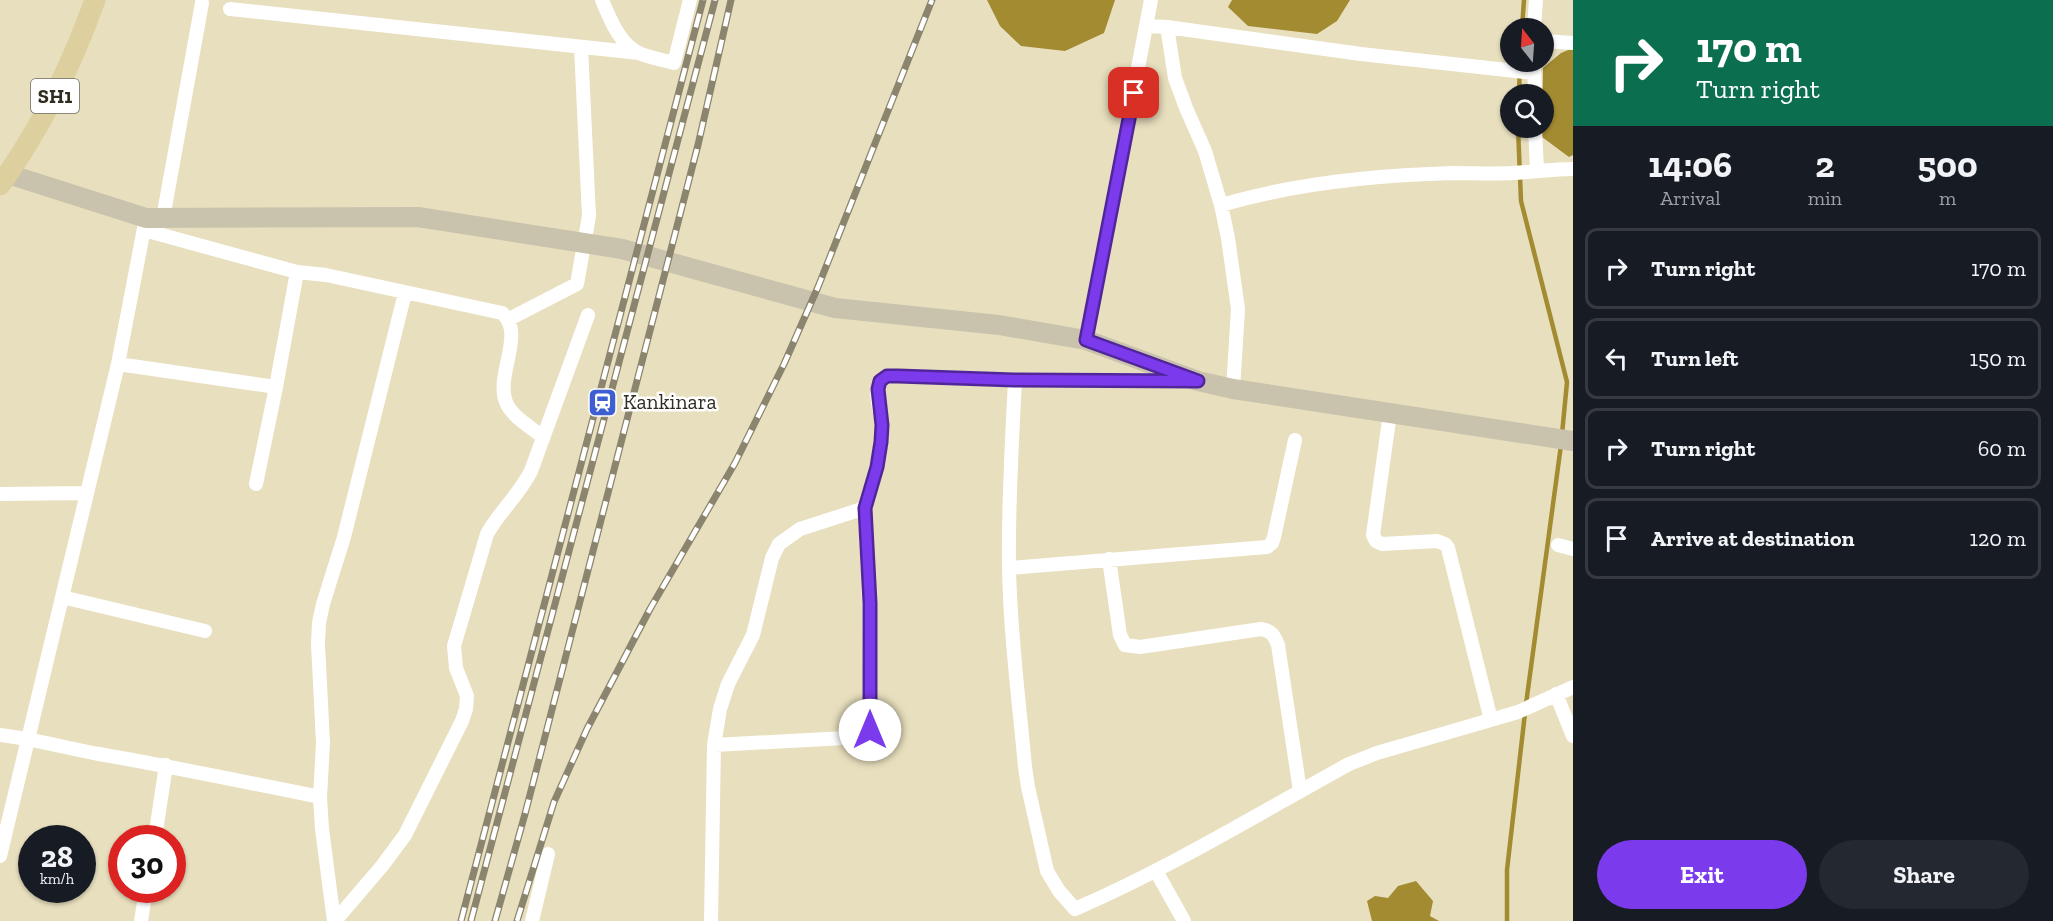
<!DOCTYPE html>
<style>
body{margin:0;font-family:"Zilla Slab",serif;background:#242831;color:#f1f3f6;height:100vh;display:flex;flex-direction:column;font-size:22px;white-space:nowrap}
*{box-sizing:border-box;margin:0}
p{font-size:20px;color:#9ea1a6}
.icon{flex:none;width:33px;height:33px;fill:none;stroke:currentColor;stroke-width:2;stroke-linecap:round;stroke-linejoin:round}
.map{position:relative;flex:1;overflow:hidden}
.side{display:flex;flex-direction:column;background:#171b24;width:480px}
.side>*{flex:none}
.banner{background:#0b6e4f;color:#fff;overflow:hidden}
.needle{width:39px;rotate:343deg}
.tools{position:absolute;left:1500px;top:18px;display:grid;gap:12px}
.tools a{display:grid;place-items:center;width:54px;height:54px;border-radius:50%;background:#171b24;box-shadow:0 2px 4px #0004;font-size:30px}
.speed{position:absolute;left:18px;top:825px;display:flex;gap:12px;font-size:30px;font-weight:700;text-align:center}
.speed>*{display:grid;place-content:center;width:78px;height:78px;border-radius:50%;background:#171b24;box-shadow:0 2px 4px #0004;line-height:1}
.speed small{font-size:15px;font-weight:400}
.speed .limit{border:9px solid #d22;background:#fff;color:#111}
.pin{position:absolute;display:grid;place-items:center;width:51px;height:51px;color:#fff;margin:-26px;border-radius:12px;box-shadow:0 3px 9px #0006}
.me{position:absolute;width:66px;margin:-33px;rotate:0deg;stroke-linejoin:round;filter:drop-shadow(0 0 4px #0008)}
.turn{display:flex;align-items:center;gap:21px;height:126px;padding:0 24px;font-size:27px}
.turn .icon{width:78px;height:78px;stroke-width:2.5}
.turn b{display:block;font-size:42px;line-height:51px}
.eta{display:flex;justify-content:space-evenly;align-items:center;height:102px;text-align:center}
.eta b{font-size:36px;font-weight:700;line-height:42px}
.button{display:flex;gap:12px;margin-top:auto;padding:12px 24px}
.button a{flex:1;height:69px;border-radius:36px;background:#7c3aed;color:#fff;font-size:24px;font-weight:700;line-height:69px;text-align:center}
.button a+a{background:#242831;color:#f1f3f6}
ul{padding:0;list-style:none}
li{display:flex;align-items:center;gap:18px;height:81px;margin:0 12px 9px;padding:0 12px;border:3px solid #363941;border-radius:12px}
li div{flex:1}
li b{display:block;font-size:22px}
li em{font-style:normal}
main{display:flex;flex:1;min-height:0}
.map>svg:first-child{display:block}
.water{fill:#a38b31}
.lines{fill:none;stroke-linecap:round;stroke-linejoin:round}
.stream{stroke:#a38b31;stroke-width:4.5}
.minor{stroke:#fff;stroke-width:14}
.secondary{stroke:#c9c3ad;stroke-width:20}
.primary{stroke:#ddd09e;stroke-width:21}
.rail-casing{stroke:#8b846e;stroke-width:7}
.rail{stroke:#fff;stroke-width:4.5;stroke-dasharray:14;stroke-linecap:butt}
.route-casing{stroke:#51269a;stroke-width:15}
.route{stroke:#7c3aed;stroke-width:10}
.labels{text-anchor:middle;stroke-width:5;stroke-linejoin:round;paint-order:stroke}
.shield{fill:#fff;stroke:#6e6b63;stroke-width:1.5}
.shield-label{font-size:20px;font-weight:bold;fill:#302c20}
.poi-label{font-size:21px;fill:#302c20;stroke:#fff;text-anchor:start}
</style>
<main>
<div class="map">
<svg width="1573" height="921" viewBox="0 0 1573 921">
<rect width="100%" height="100%" fill="#e8dfbe"/>
<path class="water" d="M 987,0 L 1115,0 L 1104,33 L 1065,51 L 1021,46 L 1000,26 Z
M 1232,0 L 1350,0 L 1337,21 L 1317,34 L 1248,26 L 1228,7 Z
M 1573,48 L 1573,155 L 1569,157 L 1542,137 L 1543,68 L 1561,53 Z
M 1416,881 L 1433,901 L 1430,916 L 1439,921 L 1372,921 L 1367,901 L 1375,896 L 1388,898 L 1398,886 Z"/>
<g class="lines">
<path class="stream" d="M 1522,28 L 1524,0
M 1519,94 L 1520,62
M 1518,128 L 1521,201 L 1567,382 L 1562,434
M 1526,704 L 1561,445
M 1507,921 L 1507,870 L 1525,713"/>
<path class="minor" d="M 602,0 C 610,19 620,46 641,54 C 652,58 663,60 674,63 L 690,0
M 230,9 L 639,53
M 1147,26 L 1167,27 L 1175,78 L 1186,108 L 1205,151 L 1221,205 L 1228,238 L 1238,309 L 1233,389
M 1167,27 L 1361,54 L 1534,73
M 1534,28 L 1536,0
M 1544,41 L 1573,43
M 1534,62 L 1535,94
M 1535,128 L 1537,170
M 1221,205 C 1296,183 1376,175 1454,173 C 1474,173 1493,174 1513,173 C 1534,172 1553,169 1573,169
M 163,218 L 202,3
M 144,230 L 297,272
M 509,319 L 577,284 L 589,216 L 581,47
M 1086,340 L 1151,0
M 118,364 L 276,387 L 256,484
M 1015,380 C 1012,442 1008,504 1009,567 C 1010,633 1019,700 1025,767 L 1028,787 L 1047,871 L 1059,891 L 1075,909 C 1170,868 1258,814 1349,764 L 1377,753 L 1518,712 L 1573,687
M 276,387 L 297,272 L 326,275 L 502,313 C 526,333 495,375 506,402 C 511,416 532,428 543,437
M 1390,413 L 1373,535 L 1376,541 L 1382,544 L 1437,541 L 1445,544 L 1448,548 L 1491,720
M 0,494 L 87,493
M 1558,545 L 1573,549
M 1109,559 L 1120,635 L 1125,645 L 1140,647 L 1261,629 C 1272,631 1274,635 1278,645 L 1300,791
M 1009,568 L 1267,547 L 1272,543 L 1274,537 L 1295,440
M 62,597 L 205,631
M 1556,694 L 1573,736
M 0,735 C 34,739 66,748 99,754 C 173,767 246,782 320,797
M 714,745 L 863,737 L 869,734 L 870,730 L 869,603 L 865,508
M 155,838 L 166,765
M 0,856 L 118,364 L 146,218
M 1156,871 L 1184,921
M 141,921 L 146,890
M 334,921 L 322,829 L 320,797 L 323,743 L 318,644 L 319,623 L 323,604 L 344,537 L 405,293
M 335,921 L 382,866 L 405,835 L 462,721 L 466,709 L 467,696 L 456,668 L 454,646 L 487,534 C 499,512 519,495 531,471 L 588,315
M 532,921 L 548,854
M 711,921 L 714,745 L 720,709 L 728,684 L 753,635 L 772,558 L 779,544 L 800,529 L 865,508 C 873,481 881,455 882,426 C 882,414 872,392 881,381 C 885,375 892,376 898,376 L 1015,380 L 1184,380"/>
<path class="secondary" d="M 8,174 L 146,218 L 418,217 L 622,249 L 835,308 L 999,325 L 1086,340 L 1198,381 L 1233,389 L 1573,441"/>
<path class="primary" d="M 0,185 C 42,127 71,67 95,0"/>
<defs>
<path id="rail" d="M 461,921 L 703,0
M 471,921 L 715,0
M 495,921 L 525,814 L 698,145 L 731,0
M 517,921 L 554,802 L 587,729 L 650,609 L 735,463 L 784,364 L 818,287 L 932,0"/>
</defs>
<use href="#rail" class="rail-casing"/>
<use href="#rail" class="rail"/>
</g>
<g class="lines">
<defs>
<path id="route" d="M 870,730 L 870,603 L 865,508 L 877,467 L 881,442 L 882,425 L 878,389 L 880,381 L 887,376 L 898,376 L 1014,380 L 1198,381 L 1086,340 L 1134,93"/>
</defs>
<use href="#route" class="route-casing"/>
<use href="#route" class="route"/>
</g>
<defs>
<symbol id="station-square" viewBox="-11 -11 22 22"><rect x="-9" y="-9" width="18" height="18" rx="4" fill="#3d5fd1" stroke="#fff"/><path d="M-3-6H3Q5-6 5-4V2Q5 4 3 4L4.5 6H3L1.5 4h-3L-3 6H-4.5L-3 4Q-5 4-5 2V-4Q-5-6-3-6ZM-3.5-4v3h7v-3ZM-3.5 1v1.5H-2V1ZM2 1v1.5H3.5V1Z" fill="#fff"/></symbol>
</defs>
<g fill-rule="evenodd">
<use href="#station-square" x="586" y="386" width="33" height="33"/>
</g>
<g class="labels">
<rect class="shield" x="31" y="79" width="48" height="34" rx="4.5"/>
<g class="shield-label">
<text x="55" y="103">SH1</text>
</g>
<g class="poi-label">
<text x="623" y="409">Kankinara</text>
</g>
</g>
</svg>
<div class="tools">
<a><svg class="needle" viewBox="-14 -14 28 28"><path d="M0-13l5 13h-10z" fill="#e53935"/><path d="M0 13l5-13h-10z" fill="#9ea1a6"/></svg></a>
<a><svg class="icon" aria-label="search" viewBox="0 0 24 24"><circle cx="10" cy="10" r="6"/><path d="M15 15l6 6"/></svg></a>
</div>
<div class="speed"><div>28<small>km/h</small></div><div class="limit">30</div></div>
<div class="pin" style="left:1134px;top:93px;background:#d93025"><svg class="icon" aria-label="arrive" viewBox="0 0 24 24"><path d="M6 21V4h12l-3 4 3 4H6"/></svg></div>
<svg class="me" style="left:870px;top:730px" viewBox="-20 -20 40 40"><circle r="19" fill="#fff"/><path d="M0-13L10 11 0 6-10 11z" fill="#7c3aed"/></svg>
</div>
<section class="side">
<div class="banner">
<div class="turn"><svg class="icon" aria-label="right" viewBox="0 0 24 24"><path d="M7 20v-9h11M14 6l5 5-5 5"/></svg><div><b>170 m</b>Turn right</div></div>
</div>
<div class="eta">
<div><b>14:06</b><p>Arrival</p></div>
<div><b>2</b><p>min</p></div>
<div><b>500</b><p>m</p></div>
</div>
<ul>
<li><svg class="icon" aria-label="right" viewBox="0 0 24 24"><path d="M7 20v-9h11M14 6l5 5-5 5"/></svg><div><b>Turn right</b></div><em>170 m</em></li>
<li><svg class="icon" aria-label="left" viewBox="0 0 24 24"><path d="M17 20v-9H6M10 6l-5 5 5 5"/></svg><div><b>Turn left</b></div><em>150 m</em></li>
<li><svg class="icon" aria-label="right" viewBox="0 0 24 24"><path d="M7 20v-9h11M14 6l5 5-5 5"/></svg><div><b>Turn right</b></div><em>60 m</em></li>
<li><svg class="icon" aria-label="arrive" viewBox="0 0 24 24"><path d="M6 21V4h12l-3 4 3 4H6"/></svg><div><b>Arrive at destination</b></div><em>120 m</em></li>
</ul>
<div class="button"><a>Exit</a><a>Share</a></div>
</section>
</main>
